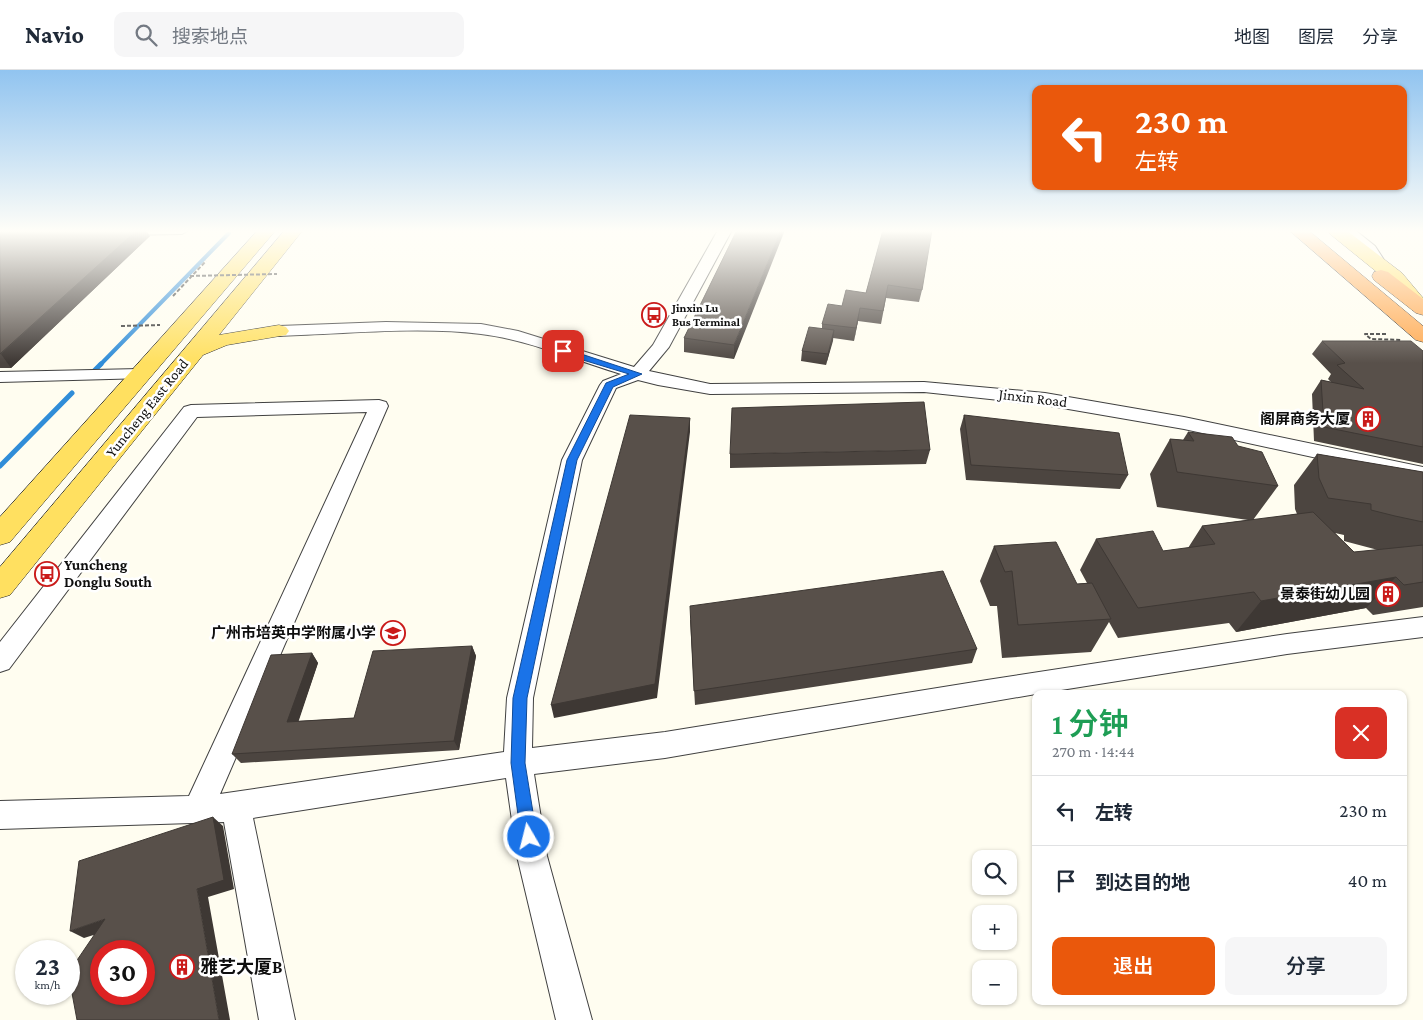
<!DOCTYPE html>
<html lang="zh">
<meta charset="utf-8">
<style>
body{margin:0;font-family:"Crimson Pro","Noto Sans SC",serif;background:#f6f6f7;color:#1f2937;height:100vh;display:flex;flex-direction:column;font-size:19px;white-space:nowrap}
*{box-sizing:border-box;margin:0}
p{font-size:16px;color:#747a83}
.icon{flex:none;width:28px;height:28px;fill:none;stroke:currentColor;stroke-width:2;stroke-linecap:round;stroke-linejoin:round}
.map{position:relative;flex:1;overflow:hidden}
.sheet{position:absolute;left:1032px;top:620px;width:375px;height:315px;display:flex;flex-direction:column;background:#fff;border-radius:10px;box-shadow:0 1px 4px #0004}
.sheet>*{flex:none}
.top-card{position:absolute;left:1032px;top:15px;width:375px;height:105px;border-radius:10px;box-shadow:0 1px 4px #0004;background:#ea580c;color:#fff;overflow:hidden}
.controls{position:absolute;left:972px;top:780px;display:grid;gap:10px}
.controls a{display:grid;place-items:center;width:45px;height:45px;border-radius:10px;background:#fff;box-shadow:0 1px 4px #0004;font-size:25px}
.speed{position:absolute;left:15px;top:870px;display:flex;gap:10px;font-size:25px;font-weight:700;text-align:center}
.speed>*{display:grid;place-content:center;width:65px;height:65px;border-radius:50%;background:#fff;box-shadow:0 1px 4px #0004;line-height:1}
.speed small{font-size:12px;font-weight:400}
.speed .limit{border:8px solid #d22;background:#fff;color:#111}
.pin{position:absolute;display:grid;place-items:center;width:42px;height:42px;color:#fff;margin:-21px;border-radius:10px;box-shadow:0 2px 8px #0006}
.me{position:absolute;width:55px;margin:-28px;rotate:352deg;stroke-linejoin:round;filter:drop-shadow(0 0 4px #0008)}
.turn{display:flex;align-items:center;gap:18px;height:105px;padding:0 20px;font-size:22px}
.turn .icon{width:65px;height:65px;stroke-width:2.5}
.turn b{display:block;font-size:35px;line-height:42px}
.round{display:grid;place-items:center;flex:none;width:52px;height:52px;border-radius:10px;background:#f6f6f7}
.summary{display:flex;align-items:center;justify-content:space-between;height:85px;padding:0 20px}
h1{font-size:30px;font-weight:600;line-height:38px;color:#1e9e55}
.action{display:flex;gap:10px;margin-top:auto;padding:10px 20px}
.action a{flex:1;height:58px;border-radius:10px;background:#ea580c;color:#fff;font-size:20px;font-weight:600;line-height:58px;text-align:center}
.action a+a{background:#f6f6f7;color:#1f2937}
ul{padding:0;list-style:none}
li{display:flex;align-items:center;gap:15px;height:70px;padding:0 20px;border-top:1px solid #e0e1e3}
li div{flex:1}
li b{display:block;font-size:19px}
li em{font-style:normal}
header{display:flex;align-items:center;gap:30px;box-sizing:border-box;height:70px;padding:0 25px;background:#fff;border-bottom:1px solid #e0e1e3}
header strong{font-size:24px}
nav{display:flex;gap:28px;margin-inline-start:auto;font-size:18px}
.search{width:350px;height:45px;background:#f6f6f7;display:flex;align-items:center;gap:12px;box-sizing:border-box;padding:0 18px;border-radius:10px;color:#747a83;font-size:19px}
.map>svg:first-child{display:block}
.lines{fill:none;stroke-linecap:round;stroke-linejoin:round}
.stream-far1{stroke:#308dd8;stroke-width:4}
.stream{stroke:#308dd8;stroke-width:5}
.minor-casing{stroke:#414141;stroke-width:2}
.major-casing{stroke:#1f1f1f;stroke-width:1}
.highway-casing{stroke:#1f1f1f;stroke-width:1}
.path{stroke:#303030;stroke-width:2;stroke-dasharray:4 2;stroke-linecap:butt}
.minor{fill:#fff;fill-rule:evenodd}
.major{fill:#ffe060;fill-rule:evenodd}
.highway{fill:#ffa84e;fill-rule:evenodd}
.path-bridge{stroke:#303030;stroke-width:2;stroke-dasharray:4 2;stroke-linecap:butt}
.wall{fill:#4c4540;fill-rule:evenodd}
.shaded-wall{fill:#3e3834}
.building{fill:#58504a;stroke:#3e3834;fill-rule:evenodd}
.route{fill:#1a73e8;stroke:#114b97}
.labels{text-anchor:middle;stroke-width:5;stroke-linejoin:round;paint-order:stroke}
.far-poi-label{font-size:12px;font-weight:bold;fill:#0e0e0e;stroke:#fff;text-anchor:start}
.street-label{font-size:15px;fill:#0e0e0e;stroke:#fff}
.poi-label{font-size:15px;font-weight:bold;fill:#0e0e0e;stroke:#fff;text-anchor:end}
.near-poi-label{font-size:18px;font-weight:bold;fill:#0e0e0e;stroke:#fff;text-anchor:start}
</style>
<header>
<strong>Navio</strong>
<div class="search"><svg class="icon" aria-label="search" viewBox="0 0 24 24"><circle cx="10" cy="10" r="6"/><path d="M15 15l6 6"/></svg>搜索地点</div>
<nav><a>地图</a><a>图层</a><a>分享</a></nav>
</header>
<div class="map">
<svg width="1423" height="950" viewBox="0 0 1423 950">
<rect width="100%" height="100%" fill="#fffdf0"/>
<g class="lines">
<path class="stream-far1" d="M 100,295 L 229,163"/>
<path class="stream" d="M 94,301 L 101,294
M 0,396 L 72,323"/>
<defs>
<path id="minor" d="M 110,160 L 189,160 L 182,164 L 116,165 L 111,164 Z
M 718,160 L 732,160 L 669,277 L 649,301 L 710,314 L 924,312 L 1045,323 L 1184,347 L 1423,397 L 1423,411 L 1184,359 L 1045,335 L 924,322 L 710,324 L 658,315 L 638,310 L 616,318 L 582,390 L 533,628 L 532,678 L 665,662 L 987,610 L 1287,564 L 1423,547 L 1423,567 L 1287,584 L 1036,624 L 665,688 L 534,704 L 547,786 L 592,950 L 556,950 L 517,786 L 506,708 L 253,748 L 295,950 L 259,950 L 224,752 L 0,759 L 0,731 L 189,726 L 367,342 L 197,347 L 9,599 L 0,602 L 0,572 L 184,337 L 191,335 L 379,330 L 386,332 L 388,336 L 220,724 L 504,682 L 507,628 L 562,390 L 600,315 L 603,311 L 621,304 C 578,291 525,269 481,264 C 418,256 343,264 279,266 L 273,265 L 271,261 L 273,257 L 279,256 L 386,252 L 481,254 L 518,261 L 634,297 L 653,275 Z
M 1340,160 L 1355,160 L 1375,176 L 1386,193 L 1384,196 L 1374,196 L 1364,182 Z
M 140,299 L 146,300 L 149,304 L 146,308 L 0,312 L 0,302 Z"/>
<path id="major" d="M 258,160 L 276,160 L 10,472 L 0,475 L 0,447 Z
M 285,160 L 303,160 L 219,265 L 279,255 L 286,257 L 289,261 L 286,265 L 227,275 L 203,285 L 10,525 L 0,528 L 0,497 Z
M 1328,160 L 1346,160 L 1402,203 L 1423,228 L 1423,241 L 1412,240 L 1388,211 L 1330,164 Z"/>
<path id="highway" d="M 1289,160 L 1308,160 L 1423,256 L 1423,272 L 1416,270 Z
M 1381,200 L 1388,202 L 1423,229 L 1423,245 L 1416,243 L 1374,210 L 1372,206 L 1374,202 Z"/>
</defs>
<use href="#minor" class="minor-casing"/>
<use href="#major" class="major-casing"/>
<use href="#highway" class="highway-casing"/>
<path class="path" d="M 173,226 L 206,191
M 121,256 L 160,255
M 1386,264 L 1365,264 L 1371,269 L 1402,270"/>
<use href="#minor" class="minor"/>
<use href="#major" class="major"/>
<use href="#highway" class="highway"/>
<path class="path-bridge" d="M 190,206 L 277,204"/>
</g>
<path class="wall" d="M 0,160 L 150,166 L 11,298 L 0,298 Z
M 737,160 L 734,289 L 684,282 L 684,268 Z
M 883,160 L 922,220 L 919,232 L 886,228 L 881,254 L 858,251 L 854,271 L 833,268 L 826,295 L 801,291 L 802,281 L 822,259 L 822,254 L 842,236 L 866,223 Z
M 1322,271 L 1423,281 L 1423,394 L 1314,371 L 1312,324 L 1321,310 L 1331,312 L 1328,309 L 1331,304 L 1312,284 Z
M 964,345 L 1128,405 L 1120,419 L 966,410 L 960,359 Z
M 1188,362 L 1238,376 L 1278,416 L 1253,450 L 1297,444 L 1295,439 L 1294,415 L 1317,384 L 1423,402 L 1423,537 L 1373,545 L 1366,538 L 1236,562 L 1229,553 L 1118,568 L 1109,552 L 1091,582 L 1002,588 L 997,536 L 990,536 L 980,511 L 994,476 L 1077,514 L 1087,513 L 1080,500 L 1096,469 L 1163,481 L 1188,478 L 1202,456 L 1248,450 L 1157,437 L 1150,404 L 1170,369 L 1183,370 ZM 1335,463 L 1344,465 L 1344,471 L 1378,480 L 1354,482 Z
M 930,380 L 926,394 L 730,398 L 730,384 Z
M 690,550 L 977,579 L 972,593 L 695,635 Z
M 472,576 L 476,586 L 459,680 L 241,693 L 232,684 L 312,583 L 318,593 L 298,651 L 354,648 Z"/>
<path class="shaded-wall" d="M 137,160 L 146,160 L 150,166 L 11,298 L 1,284 Z
M 781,160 L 785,160 L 734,289 L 734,275 Z
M 860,238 L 858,251 L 854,271 L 856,258 Z
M 834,260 L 833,271 L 826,295 L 828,284 Z
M 690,348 L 690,362 L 657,628 L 554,648 L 551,635 Z
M 1396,507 L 1366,538 L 1236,562 L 1261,531 Z
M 472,576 L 476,586 L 459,680 L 454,671 Z
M 312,583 L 318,593 L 295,662 L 287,652 Z
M 213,747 L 223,756 L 234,819 L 208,827 L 230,950 L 219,950 L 197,819 Z
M 105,849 L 119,857 L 84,868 L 70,861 Z"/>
<path class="building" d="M 0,160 L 137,160 L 0,284 Z
M 737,160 L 781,160 L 734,275 L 684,268 Z
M 883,160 L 932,160 L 922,220 L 888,215 L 883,241 L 860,238 L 856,258 L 822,254 L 828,234 L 842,236 L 846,220 L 866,223 Z
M 809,257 L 834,260 L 828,284 L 802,281 Z
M 1322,271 L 1411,271 L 1423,281 L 1423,377 L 1324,357 L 1321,310 L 1364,319 L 1337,295 L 1345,293 Z
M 924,332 L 930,380 L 730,384 L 732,338 Z
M 630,345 L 690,348 L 655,614 L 551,635 Z
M 964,345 L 1119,363 L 1128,405 L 971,395 Z
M 1188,362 L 1232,367 L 1238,376 L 1262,382 L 1278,416 L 1177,402 L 1170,369 L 1194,371 Z
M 1317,384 L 1423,402 L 1423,452 L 1395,446 L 1371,440 L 1371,434 L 1328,428 L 1319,408 Z
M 1313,442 L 1354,482 L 1423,475 L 1423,512 L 1404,515 L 1396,507 L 1261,531 L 1254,522 L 1138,538 L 1096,469 L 1153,461 L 1163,481 L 1215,474 L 1202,456 Z
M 1056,472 L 1077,514 L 1092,513 L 1111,549 L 1018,555 L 1012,501 L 1005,502 L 994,476 Z
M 943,501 L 977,579 L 694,621 L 690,536 Z
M 472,576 L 454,671 L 232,684 L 271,585 L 312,583 L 287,652 L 354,648 L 373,581 Z
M 213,747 L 224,810 L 197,819 L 219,950 L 77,950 L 69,907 L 69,902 L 105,849 L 70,861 L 79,791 ZM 101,881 L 144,881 L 144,924 L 101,924 Z"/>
<linearGradient id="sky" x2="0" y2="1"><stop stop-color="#91c4f0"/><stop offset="0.55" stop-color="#fffef8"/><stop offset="1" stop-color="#fffef8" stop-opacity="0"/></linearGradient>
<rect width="1423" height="293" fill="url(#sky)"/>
<path class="route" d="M 560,279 L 566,279 L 642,304 L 613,317 L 577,390 L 527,628 L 525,693 L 537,767 L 534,773 L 529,775 L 523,773 L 521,767 L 511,693 L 513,628 L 567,390 L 606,313 L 629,304 L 560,283 Z"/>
<defs>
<symbol id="bus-ring" viewBox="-11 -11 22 22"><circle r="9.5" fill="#fff" stroke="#ca1b1a" stroke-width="1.5"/><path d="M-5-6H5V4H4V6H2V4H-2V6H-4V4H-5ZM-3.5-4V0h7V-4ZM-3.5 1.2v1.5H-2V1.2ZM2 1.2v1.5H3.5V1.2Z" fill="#ca1b1a"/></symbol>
<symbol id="building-ring" viewBox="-11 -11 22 22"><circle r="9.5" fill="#fff" stroke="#ca1b1a" stroke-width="1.5"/><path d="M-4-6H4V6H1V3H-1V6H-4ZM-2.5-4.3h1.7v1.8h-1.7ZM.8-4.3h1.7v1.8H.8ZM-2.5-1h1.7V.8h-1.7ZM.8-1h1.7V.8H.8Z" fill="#ca1b1a"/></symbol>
<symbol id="school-ring" viewBox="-11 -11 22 22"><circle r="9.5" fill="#fff" stroke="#ca1b1a" stroke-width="1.5"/><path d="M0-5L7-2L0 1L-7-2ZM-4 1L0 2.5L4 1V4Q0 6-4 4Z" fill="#ca1b1a"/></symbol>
</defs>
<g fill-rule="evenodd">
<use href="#bus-ring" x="640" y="231" width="28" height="28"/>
<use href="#building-ring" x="1354" y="335" width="28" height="28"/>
<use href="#bus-ring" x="33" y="490" width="28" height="28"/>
<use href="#building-ring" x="1374" y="510" width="28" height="28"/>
<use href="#school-ring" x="379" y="549" width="28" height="28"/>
<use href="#building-ring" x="168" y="883" width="28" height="28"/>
</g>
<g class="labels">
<g class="far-poi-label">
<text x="672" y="242">Jinxin Lu<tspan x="672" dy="14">Bus Terminal</tspan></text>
</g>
<g class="street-label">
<text transform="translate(1033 328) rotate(7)" y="5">Jinxin Road</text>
<text transform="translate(147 338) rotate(-51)" y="5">Yuncheng East Road</text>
</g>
<g class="poi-label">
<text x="1350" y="354">阁屏商务大厦</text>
<text x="64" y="500" text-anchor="start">Yuncheng<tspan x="64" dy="17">Donglu South</tspan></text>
<text x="1370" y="529">景泰街幼儿园</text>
<text x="376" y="568">广州市培英中学附属小学</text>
</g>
<g class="near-poi-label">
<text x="200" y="903">雅艺大厦B</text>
</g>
</g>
</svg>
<div class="controls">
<a><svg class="icon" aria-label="search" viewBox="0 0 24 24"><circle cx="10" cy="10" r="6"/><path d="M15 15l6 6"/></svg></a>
<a>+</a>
<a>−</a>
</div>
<div class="speed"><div>23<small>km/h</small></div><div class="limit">30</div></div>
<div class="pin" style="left:563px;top:281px;background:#d93025"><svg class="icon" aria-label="arrive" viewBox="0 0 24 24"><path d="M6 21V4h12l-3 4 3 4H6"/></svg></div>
<svg class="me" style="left:529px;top:767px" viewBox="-20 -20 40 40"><circle r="17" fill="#1a73e8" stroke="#fff" stroke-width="3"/><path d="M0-11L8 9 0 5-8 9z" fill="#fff"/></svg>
<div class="top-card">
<div class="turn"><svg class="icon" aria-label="left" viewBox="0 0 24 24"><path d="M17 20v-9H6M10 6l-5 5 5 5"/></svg><div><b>230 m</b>左转</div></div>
</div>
<section class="sheet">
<div class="summary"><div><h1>1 分钟</h1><p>270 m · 14:44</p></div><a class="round" style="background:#d93025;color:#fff"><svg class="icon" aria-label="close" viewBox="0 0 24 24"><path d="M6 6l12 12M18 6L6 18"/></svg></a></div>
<ul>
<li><svg class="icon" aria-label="left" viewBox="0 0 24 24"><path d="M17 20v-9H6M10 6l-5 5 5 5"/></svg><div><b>左转</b></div><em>230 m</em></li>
<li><svg class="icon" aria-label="arrive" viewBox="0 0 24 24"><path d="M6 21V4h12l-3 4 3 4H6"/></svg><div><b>到达目的地</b></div><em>40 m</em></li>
</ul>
<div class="action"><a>退出</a><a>分享</a></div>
</section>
</div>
